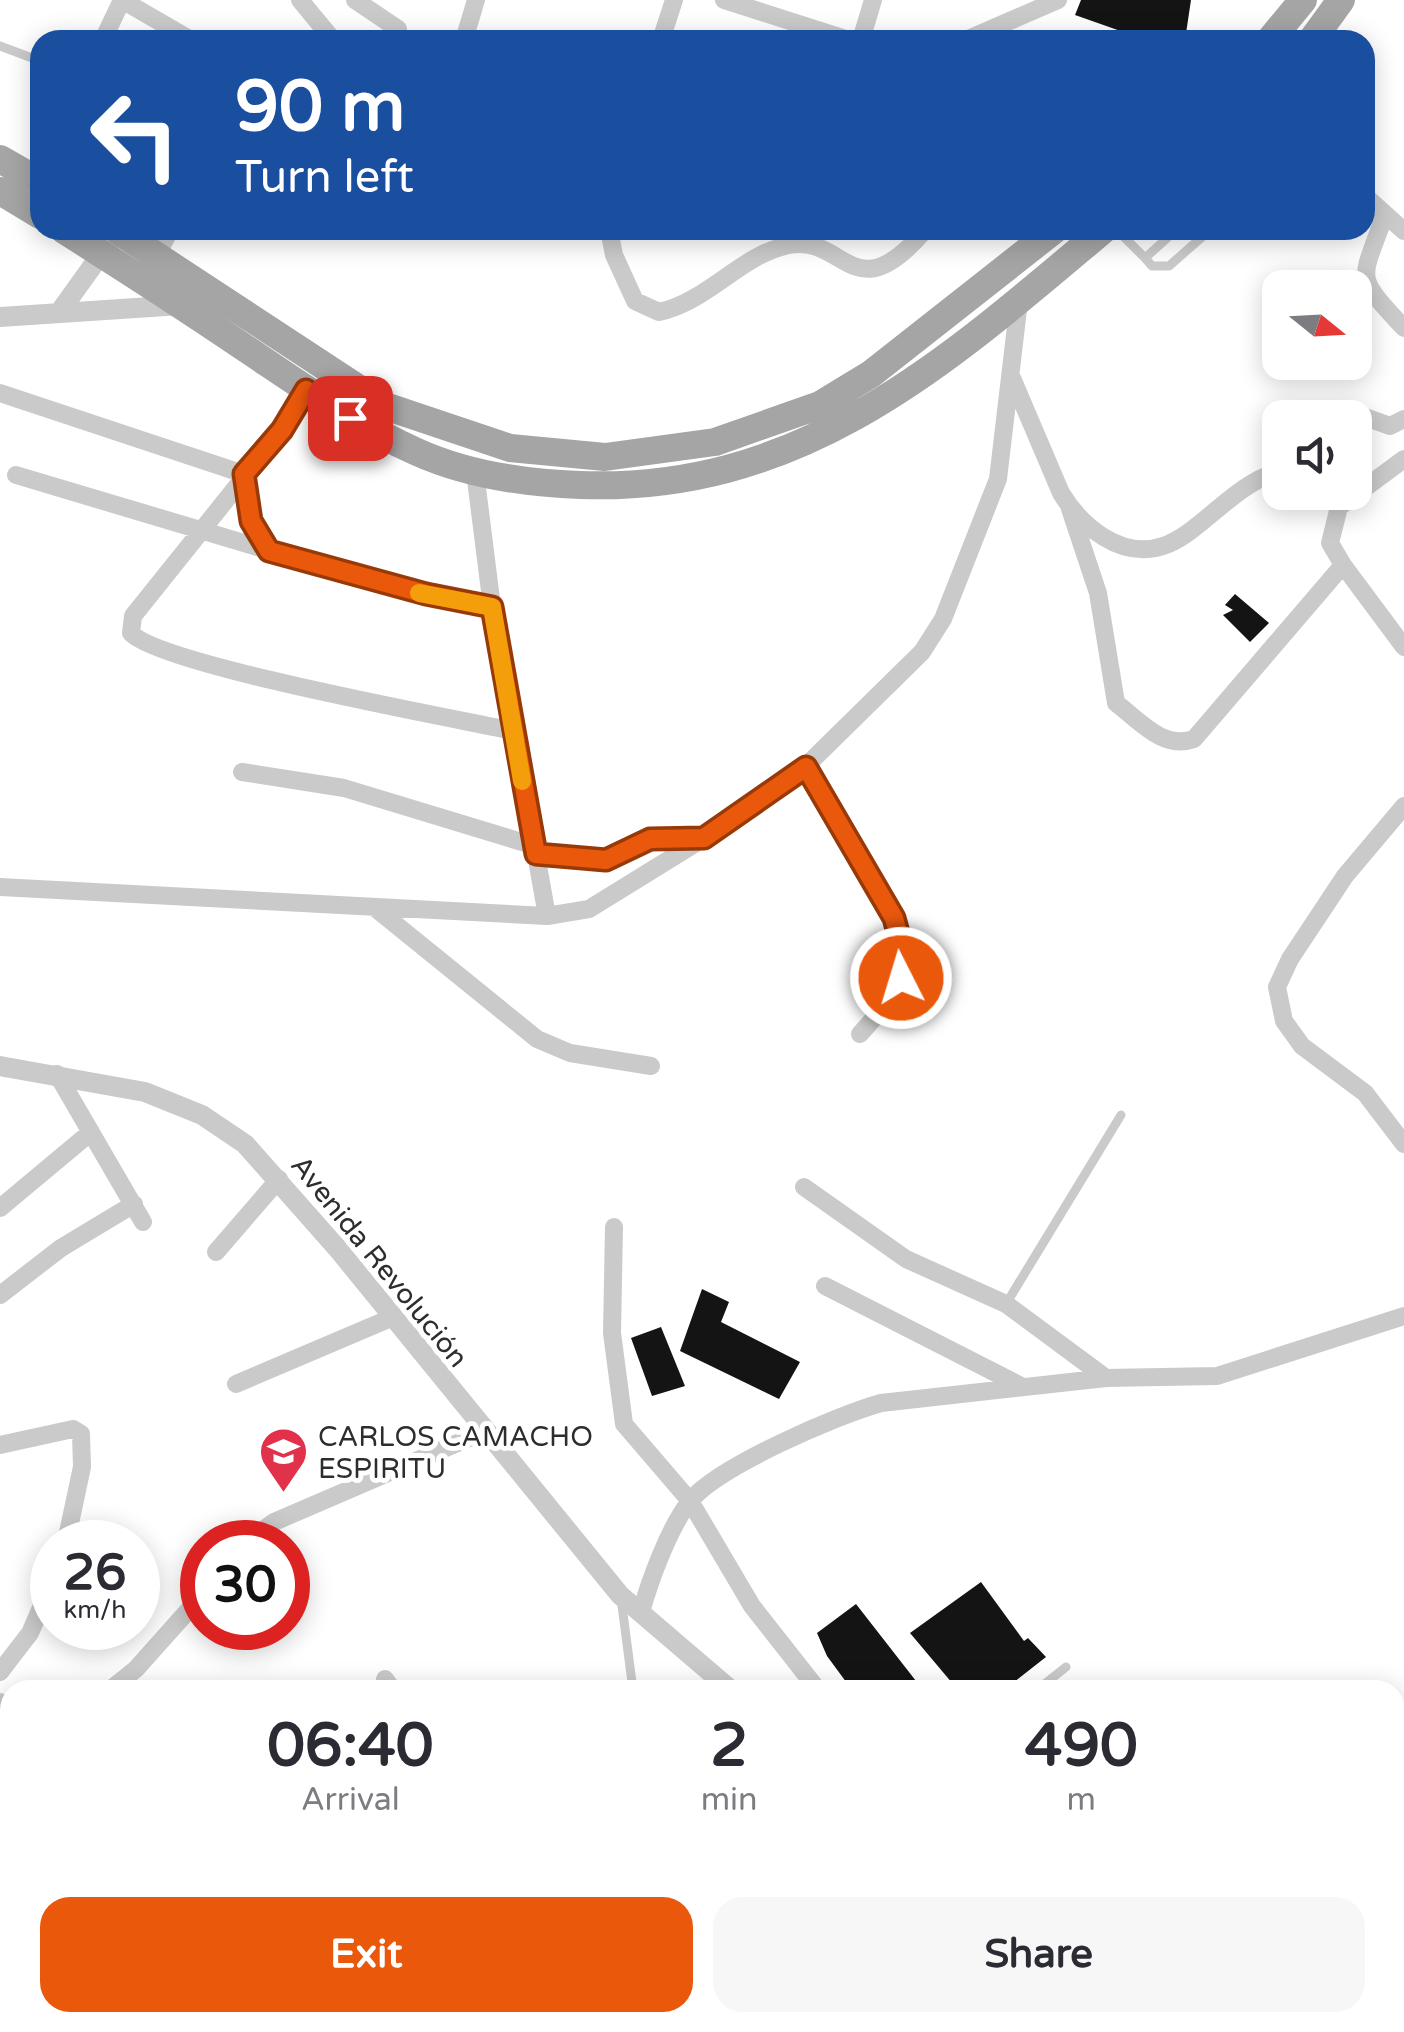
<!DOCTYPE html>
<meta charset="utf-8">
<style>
body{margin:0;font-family:"Varela Round",sans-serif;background:#f7f7f7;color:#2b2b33;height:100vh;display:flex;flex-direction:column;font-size:38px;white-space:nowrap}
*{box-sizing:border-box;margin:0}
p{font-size:32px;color:#7c7c81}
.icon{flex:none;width:55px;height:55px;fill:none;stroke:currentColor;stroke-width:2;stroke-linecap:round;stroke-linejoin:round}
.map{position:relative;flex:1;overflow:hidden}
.drawer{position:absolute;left:0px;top:1680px;width:1405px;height:352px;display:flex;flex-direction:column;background:#fff;border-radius:30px 30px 0 0;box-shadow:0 5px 25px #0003}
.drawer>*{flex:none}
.top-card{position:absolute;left:30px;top:30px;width:1345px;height:210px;border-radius:30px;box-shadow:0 5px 25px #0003;background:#1a4fa0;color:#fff;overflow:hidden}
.needle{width:65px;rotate:108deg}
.controls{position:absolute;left:1262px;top:270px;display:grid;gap:20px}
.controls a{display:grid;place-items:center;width:110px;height:110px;border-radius:20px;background:#fff;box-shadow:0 5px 25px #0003;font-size:50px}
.speed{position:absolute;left:30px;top:1520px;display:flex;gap:20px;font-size:50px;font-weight:700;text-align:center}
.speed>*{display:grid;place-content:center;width:130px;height:130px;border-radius:50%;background:#fff;box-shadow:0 5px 25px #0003;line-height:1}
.speed small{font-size:25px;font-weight:400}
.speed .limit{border:15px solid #d22;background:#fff;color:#111}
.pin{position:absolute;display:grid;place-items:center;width:85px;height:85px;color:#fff;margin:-42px;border-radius:20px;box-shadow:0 5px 15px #0006}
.me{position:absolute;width:110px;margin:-55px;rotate:355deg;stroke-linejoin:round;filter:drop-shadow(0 0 8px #0008)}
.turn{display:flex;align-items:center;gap:35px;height:210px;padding:0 40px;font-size:45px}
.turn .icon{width:130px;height:130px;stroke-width:2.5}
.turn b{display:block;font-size:70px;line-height:85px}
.eta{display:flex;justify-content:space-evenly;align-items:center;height:170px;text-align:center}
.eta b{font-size:60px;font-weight:700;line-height:70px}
.button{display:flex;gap:20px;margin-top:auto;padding:20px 40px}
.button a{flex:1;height:115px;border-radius:30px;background:#ea580c;color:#fff;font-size:40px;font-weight:700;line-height:115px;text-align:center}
.button a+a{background:#f7f7f7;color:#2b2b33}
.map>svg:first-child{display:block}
.building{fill:#141414}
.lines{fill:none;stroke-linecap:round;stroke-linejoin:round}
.service{stroke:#cacaca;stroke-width:9}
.minor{stroke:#cacaca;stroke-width:18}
.tertiary{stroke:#cacaca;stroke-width:20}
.primary{stroke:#a5a5a5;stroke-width:28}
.route-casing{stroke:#983908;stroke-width:25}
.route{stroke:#ea580c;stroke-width:18}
.slow{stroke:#f59e0b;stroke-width:18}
.labels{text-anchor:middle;stroke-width:10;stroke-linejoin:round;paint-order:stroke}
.street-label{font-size:28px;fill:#2d2d2d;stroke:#fff}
.poi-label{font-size:28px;fill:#2d2d2d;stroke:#fff;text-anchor:start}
</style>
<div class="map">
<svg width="1404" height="2032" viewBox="0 0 1404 2032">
<rect width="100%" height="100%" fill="#fff"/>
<path class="building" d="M 1081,0 L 1191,0 L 1185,40 L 1146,40 L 1075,15 Z
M 1235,594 L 1269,623 L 1250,642 L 1223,615 L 1233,610 L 1225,605 Z
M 702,1289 L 729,1302 L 721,1322 L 800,1362 L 779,1399 L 680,1351 Z
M 661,1327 L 685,1386 L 652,1396 L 631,1338 Z
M 981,1582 L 1024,1641 L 1028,1638 L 1046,1657 L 1004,1690 L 958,1690 L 910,1633 Z
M 856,1604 L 923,1690 L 852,1690 L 827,1656 L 817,1633 Z"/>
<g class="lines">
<path class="service" d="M 0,46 L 40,61
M 1117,230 L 1145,258
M 1176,230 L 1145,258 L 1152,266 L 1169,266 L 1210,230
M 1006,1304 L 1121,1115
M 621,1598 L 633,1690
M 1037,1690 L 1066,1667"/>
<path class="minor" d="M 122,0 L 191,40
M 300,0 L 333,40
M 355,0 L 398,29
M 724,0 L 849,40
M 103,40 L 122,0
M 464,40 L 476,0
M 661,40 L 674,0
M 861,40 L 873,0
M 966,40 L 1058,0
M 1365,196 L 1404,231
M 1385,214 C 1361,283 1353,273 1404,328
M 609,230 L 614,255 L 635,301 L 659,312 C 707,302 742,254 789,245 C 845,234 853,314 925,230
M 157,255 L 170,230
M 1012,378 L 1061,493 C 1081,526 1121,560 1163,546 C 1200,534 1234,483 1280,471
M 307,390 L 282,430 L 133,616 L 131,633 C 160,665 452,718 513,731
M 0,393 L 244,474 L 251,521 L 269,551
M 1355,423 L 1362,416 L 1390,426 L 1404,419
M 475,472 L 492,607 L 547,916
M 16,475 L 341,572 L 492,607
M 1070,509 L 1098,593 L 1116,703 C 1140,721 1163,750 1194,739 L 1343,565 L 1330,543 L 1339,507 L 1404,459
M 1343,565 L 1404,647
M 805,767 L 894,918 C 911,975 897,993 860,1034
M 242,772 L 344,788 L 535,846
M 1404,806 L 1345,876 L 1290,959 L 1277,987 L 1284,1021 L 1302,1046 L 1365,1093 L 1404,1144
M 536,854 L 606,860 L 650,839 L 704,838
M 0,887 L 547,916 L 589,909 L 704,838 L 805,767 L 922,652 L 943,619 L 998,479 L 1019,301
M 374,907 L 537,1039 L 570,1053 L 651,1066
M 57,1074 L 143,1222
M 804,1187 L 906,1259 L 1006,1304 L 1106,1378
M 0,1208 L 91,1132
M 614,1227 L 612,1333 L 624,1424 L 690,1501 L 752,1606 L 818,1690
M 216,1252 L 279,1179
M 825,1286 L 1023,1387
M 0,1295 L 61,1248 L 134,1204
M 236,1384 L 391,1318
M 0,1445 L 73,1429 L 81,1434 L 82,1467 L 66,1542
M 247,1542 L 274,1522 L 483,1432
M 641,1612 C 650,1580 670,1525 691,1500 C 719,1466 838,1415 881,1403 L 1106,1378 L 1217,1376 L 1404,1316
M 0,1672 L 30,1633 L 52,1582
M 385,1679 L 393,1690
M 110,1690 L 136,1669 L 202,1595
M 0,1702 L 10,1711
M 0,1758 L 10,1755
M 1395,1999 L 1404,1988
M 405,2022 L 412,2032
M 815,2022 L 817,2027
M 16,2032 L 206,2022
M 1368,2032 L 1376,2022"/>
<path class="tertiary" d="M 61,310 L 109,243
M 0,317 L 181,305 L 219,296
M 0,1066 L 145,1092 L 202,1115 L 245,1144 L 337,1248 L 620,1595 L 731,1690
M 1119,2022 L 1131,2032"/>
<path class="primary" d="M 1270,40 L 1303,0
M 1312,40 L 1341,0
M 0,159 L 40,182
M 0,191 L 40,215
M 64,230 C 124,268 183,306 242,346 C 299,384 354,424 417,452 C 468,475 524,483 580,485 C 801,493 944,364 1103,230
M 117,230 L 385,406 L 510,448 L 605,457 L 715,442 L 820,405 L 871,374 L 1054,230"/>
</g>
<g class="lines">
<defs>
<path id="route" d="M 350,418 L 306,390 L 282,430 L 244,474 L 251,521 L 269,551 L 426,594 L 492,607 L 536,854 L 606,860 L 650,839 L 704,838 L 806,767 L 894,918 L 900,940 L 901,978"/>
</defs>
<use href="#route" class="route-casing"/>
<use href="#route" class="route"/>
<path class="slow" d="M 419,593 L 492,607 L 522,781"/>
</g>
<defs>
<symbol id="school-pin" viewBox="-11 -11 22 30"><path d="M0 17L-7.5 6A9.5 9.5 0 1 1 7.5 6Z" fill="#e2314a" stroke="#fff"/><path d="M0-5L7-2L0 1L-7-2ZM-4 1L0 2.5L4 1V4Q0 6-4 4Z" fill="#fff"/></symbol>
</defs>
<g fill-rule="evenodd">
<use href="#school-pin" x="256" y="1424" width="55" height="75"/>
</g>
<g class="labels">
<g class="street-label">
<text transform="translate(380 1261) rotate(51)" y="10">Avenida Revolución</text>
</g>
<g class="poi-label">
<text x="318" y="1446">CARLOS CAMACHO<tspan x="318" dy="32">ESPIRITU</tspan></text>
</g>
</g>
</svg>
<div class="controls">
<a><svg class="needle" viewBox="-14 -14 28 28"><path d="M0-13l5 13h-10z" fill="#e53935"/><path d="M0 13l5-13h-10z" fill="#7c7c81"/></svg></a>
<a><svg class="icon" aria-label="sound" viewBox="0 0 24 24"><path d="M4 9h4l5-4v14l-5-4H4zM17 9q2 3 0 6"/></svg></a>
</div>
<div class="speed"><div>26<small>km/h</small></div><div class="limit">30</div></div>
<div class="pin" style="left:350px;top:418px;background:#d93025"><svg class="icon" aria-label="arrive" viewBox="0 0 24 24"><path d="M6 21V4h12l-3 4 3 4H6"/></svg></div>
<svg class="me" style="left:901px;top:978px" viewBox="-20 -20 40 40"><circle r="17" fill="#ea580c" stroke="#fff" stroke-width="3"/><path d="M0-11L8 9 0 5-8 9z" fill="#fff"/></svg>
<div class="top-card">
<div class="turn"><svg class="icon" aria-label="left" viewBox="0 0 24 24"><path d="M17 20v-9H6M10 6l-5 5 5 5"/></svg><div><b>90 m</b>Turn left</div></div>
</div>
<section class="drawer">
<div class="eta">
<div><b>06:40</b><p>Arrival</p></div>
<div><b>2</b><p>min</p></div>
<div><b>490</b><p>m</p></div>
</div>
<div class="button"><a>Exit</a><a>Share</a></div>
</section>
</div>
